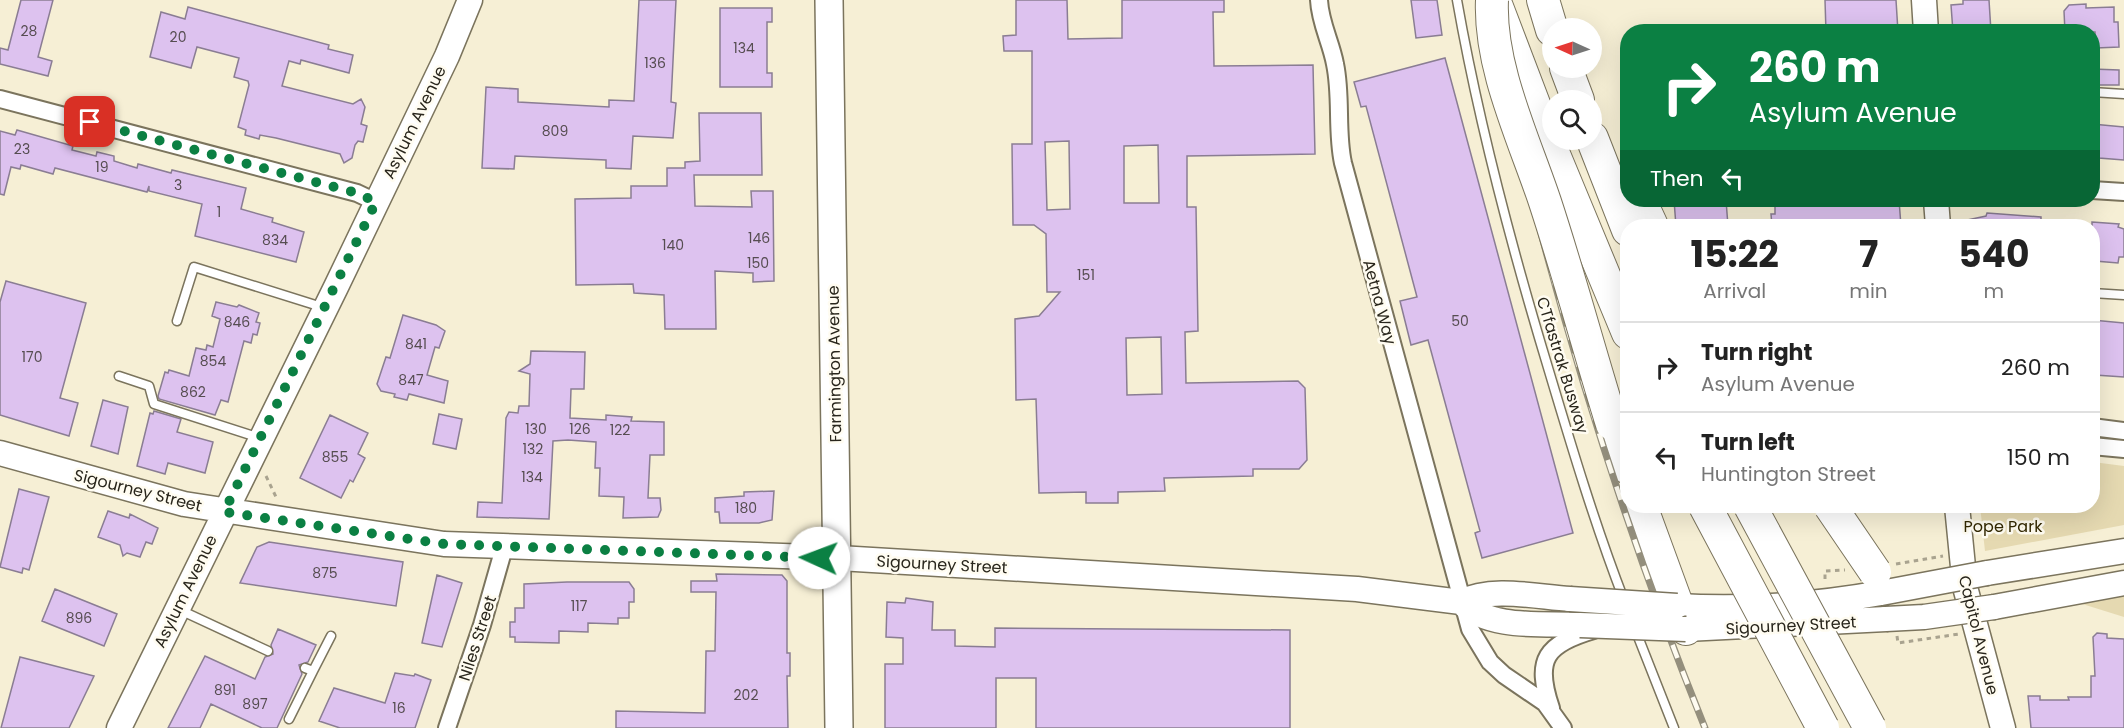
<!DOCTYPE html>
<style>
body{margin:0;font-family:Poppins,sans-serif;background:#f6f6f6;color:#222;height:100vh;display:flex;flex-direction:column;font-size:22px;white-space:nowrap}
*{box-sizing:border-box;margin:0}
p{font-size:20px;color:#767676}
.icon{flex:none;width:33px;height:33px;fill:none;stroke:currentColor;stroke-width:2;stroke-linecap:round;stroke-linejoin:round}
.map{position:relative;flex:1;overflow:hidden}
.details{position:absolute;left:1620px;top:219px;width:480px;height:294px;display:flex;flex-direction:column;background:#fff;border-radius:24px;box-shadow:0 6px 24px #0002}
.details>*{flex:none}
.banner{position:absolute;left:1620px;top:24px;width:480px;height:183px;border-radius:24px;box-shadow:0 6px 24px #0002;background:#0b8043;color:#fff;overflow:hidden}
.needle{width:39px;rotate:273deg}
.tools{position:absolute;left:1542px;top:18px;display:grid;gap:12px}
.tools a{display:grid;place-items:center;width:60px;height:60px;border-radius:50%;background:#fff;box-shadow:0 6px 24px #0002;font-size:30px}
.pin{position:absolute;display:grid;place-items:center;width:51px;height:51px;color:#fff;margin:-26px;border-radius:12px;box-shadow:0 3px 9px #0006}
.me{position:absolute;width:66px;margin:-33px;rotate:272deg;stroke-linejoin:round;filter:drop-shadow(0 0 4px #0008)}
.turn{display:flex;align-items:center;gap:21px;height:126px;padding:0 30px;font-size:27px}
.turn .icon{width:78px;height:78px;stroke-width:2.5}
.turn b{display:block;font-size:42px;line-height:51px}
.then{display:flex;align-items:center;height:57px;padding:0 30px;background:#0003;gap:12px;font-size:22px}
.eta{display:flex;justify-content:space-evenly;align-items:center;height:102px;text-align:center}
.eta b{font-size:36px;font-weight:700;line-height:42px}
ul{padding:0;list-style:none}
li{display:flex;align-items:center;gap:18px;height:90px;padding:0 30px;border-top:2px solid #e0e0e0}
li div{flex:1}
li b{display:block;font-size:22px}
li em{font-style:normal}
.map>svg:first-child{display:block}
.green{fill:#e5d9b1}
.building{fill:#ddc2ef;stroke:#8a7d93;stroke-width:1.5;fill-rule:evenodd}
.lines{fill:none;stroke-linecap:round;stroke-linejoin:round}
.lane-casing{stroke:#7b745d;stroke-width:11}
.street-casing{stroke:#7b745d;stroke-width:20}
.secondary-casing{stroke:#7b745d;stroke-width:27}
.primary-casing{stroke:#7b745d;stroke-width:30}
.highway-casing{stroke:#7b745d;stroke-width:34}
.path{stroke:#a9a38f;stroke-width:3;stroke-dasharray:4.5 4.5;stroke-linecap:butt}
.lane{stroke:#fff;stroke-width:8}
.street{stroke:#fff;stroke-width:16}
.secondary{stroke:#fff;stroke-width:24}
.primary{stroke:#fff;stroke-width:27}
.highway{stroke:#fff;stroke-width:32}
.rail-casing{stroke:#948f7d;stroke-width:7}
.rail{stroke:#fffcf1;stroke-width:4.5;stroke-dasharray:14;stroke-linecap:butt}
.secondary-bridge-casing{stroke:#7b745d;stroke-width:27;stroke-linecap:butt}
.highway-bridge-casing{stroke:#7b745d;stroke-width:34;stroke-linecap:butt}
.secondary-bridge{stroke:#fff;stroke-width:24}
.highway-bridge{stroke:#fff;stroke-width:32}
.route{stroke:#0b8043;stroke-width:10;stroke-dasharray:0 18}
.labels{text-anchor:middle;stroke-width:5;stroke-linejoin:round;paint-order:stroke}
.number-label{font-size:14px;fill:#564d51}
.street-label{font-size:16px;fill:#29261c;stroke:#fffcf1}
.park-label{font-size:16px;fill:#332800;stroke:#fffcf1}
</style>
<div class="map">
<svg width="2124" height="728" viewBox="0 0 2124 728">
<rect width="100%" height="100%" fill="#f6efd5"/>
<path class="green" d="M 2093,462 L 2124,466 L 2124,525 L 1985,551 L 1980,506 L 2092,506 Z
M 2124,594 L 2124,617 L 2076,602 Z"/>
<path class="building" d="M 21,0 L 53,0 L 38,57 L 52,61 L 48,76 L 0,64 L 0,48 L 8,50 Z
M 639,0 L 676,0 L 671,102 L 676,103 L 673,138 L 633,136 L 631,169 L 606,168 L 606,160 L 515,156 L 514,169 L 482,168 L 486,87 L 518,89 L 518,102 L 609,107 L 609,100 L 634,101 Z
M 1016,0 L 1067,0 L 1068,39 L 1122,38 L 1122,0 L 1224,0 L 1224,12 L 1213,12 L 1214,66 L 1313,65 L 1315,154 L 1187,156 L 1187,207 L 1196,207 L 1198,331 L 1185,332 L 1186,383 L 1298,381 L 1305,388 L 1307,460 L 1299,469 L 1253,469 L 1253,476 L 1164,478 L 1165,491 L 1118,492 L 1118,503 L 1086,503 L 1086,492 L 1039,493 L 1036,399 L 1016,400 L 1015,319 L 1039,316 L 1060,292 L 1047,292 L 1046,234 L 1034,225 L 1013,225 L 1012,144 L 1032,144 L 1032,51 L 1004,51 L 1003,36 L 1016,35 ZM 1069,141 L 1070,209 L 1047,210 L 1045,142 ZM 1158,145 L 1159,203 L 1124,203 L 1124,146 ZM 1161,337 L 1162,394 L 1127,395 L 1126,338 Z
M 1411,0 L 1437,0 L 1442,35 L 1416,38 Z
M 1825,0 L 1896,0 L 1898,32 L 1826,32 Z
M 1963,0 L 1989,0 L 1991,32 L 1953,32 L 1951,5 L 1963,4 Z
M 2086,4 L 2086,8 L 2114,7 L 2114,22 L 2118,22 L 2119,47 L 2096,48 L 2095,32 L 2065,32 L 2064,11 L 2069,5 Z
M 188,7 L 329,45 L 328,49 L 353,55 L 349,73 L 301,60 L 300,64 L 289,61 L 282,86 L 353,104 L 361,99 L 365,107 L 361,124 L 367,126 L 363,142 L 358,141 L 355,145 L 352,158 L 344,163 L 340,154 L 276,138 L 260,135 L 259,139 L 245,135 L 246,130 L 238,127 L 249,85 L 248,81 L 234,77 L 239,58 L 197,47 L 191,68 L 150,57 L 161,12 L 185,19 Z
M 720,8 L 772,8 L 772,22 L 767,22 L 767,73 L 772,73 L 772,87 L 720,87 Z
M 1445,58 L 1573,533 L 1482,558 L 1475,533 L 1480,531 L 1428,340 L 1411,345 L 1400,301 L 1417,297 L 1366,106 L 1361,107 L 1354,82 Z
M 2092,69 L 2119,70 L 2119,85 L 2092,85 Z
M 699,113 L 761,113 L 762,175 L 694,175 L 695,206 L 752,207 L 751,191 L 773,191 L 774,281 L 753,282 L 753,273 L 715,271 L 716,329 L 665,329 L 664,295 L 634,293 L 633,284 L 576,285 L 575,199 L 631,198 L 631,186 L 667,186 L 667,168 L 685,168 L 685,162 L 700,161 Z
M 2092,124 L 2124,127 L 2124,160 L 2099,158 L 2099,154 L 2092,154 Z
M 17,130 L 73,146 L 72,150 L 96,156 L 97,152 L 114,156 L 114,161 L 137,168 L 138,164 L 171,173 L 172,170 L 246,188 L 241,209 L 273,218 L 272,222 L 304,232 L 296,262 L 195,236 L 202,204 L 149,191 L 149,186 L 147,192 L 55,168 L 53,174 L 21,165 L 20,169 L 11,167 L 4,195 L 0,194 L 0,131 L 15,135 Z
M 1674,200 L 1726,200 L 1728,226 L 1676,226 Z
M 1775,200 L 1899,200 L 1901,226 L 1772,226 L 1771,214 L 1775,214 Z
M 1987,213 L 2041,217 L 2041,226 L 1962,226 L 1962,221 L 1986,216 Z
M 2092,222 L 2119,224 L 2118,227 L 2124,229 L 2124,257 L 2119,257 L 2118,263 L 2095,261 L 2096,255 L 2092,255 Z
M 6,281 L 86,303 L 60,398 L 78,403 L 69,436 L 0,415 L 0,302 Z
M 216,302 L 237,307 L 239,305 L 259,313 L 256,322 L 260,323 L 257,335 L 253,334 L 251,343 L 244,341 L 228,402 L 221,400 L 215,415 L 159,399 L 158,396 L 165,372 L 168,373 L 169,370 L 189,376 L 196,348 L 206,350 L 207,345 L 213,347 L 220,319 L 212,316 Z
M 403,315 L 436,325 L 445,331 L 439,348 L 435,347 L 427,375 L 448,381 L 444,403 L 409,394 L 407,400 L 394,397 L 395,394 L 381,391 L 377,384 L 386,357 L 390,358 Z
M 2092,320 L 2124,323 L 2124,377 L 2095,375 L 2095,368 L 2092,368 Z
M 531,351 L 585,352 L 584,389 L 571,389 L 570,418 L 606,420 L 606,415 L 632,417 L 631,421 L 664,422 L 664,455 L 650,455 L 648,498 L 660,498 L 661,510 L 658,517 L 623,518 L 624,497 L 599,496 L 600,468 L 595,468 L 596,442 L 568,440 L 553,441 L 549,519 L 477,517 L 478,502 L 502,503 L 506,418 L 509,412 L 518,413 L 519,406 L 529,406 L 530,374 L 519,371 L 530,364 Z
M 103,400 L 128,407 L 118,454 L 91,446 Z
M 154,411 L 181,419 L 177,432 L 213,442 L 205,473 L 168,463 L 165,474 L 137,466 L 150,413 L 153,414 Z
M 439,414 L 462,419 L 456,449 L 433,444 Z
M 330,415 L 368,433 L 358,454 L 365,458 L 353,482 L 350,480 L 341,498 L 300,478 Z
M 19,489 L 49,497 L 29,570 L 23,568 L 22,573 L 0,567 Z
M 774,491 L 772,520 L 759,523 L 720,523 L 719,512 L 715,512 L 715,498 L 744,496 L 744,492 Z
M 108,511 L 129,518 L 130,514 L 158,528 L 152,544 L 146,542 L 140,557 L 127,553 L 123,556 L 120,545 L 98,537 Z
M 269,542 L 403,562 L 396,606 L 240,583 L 257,547 Z
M 716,574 L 782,575 L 787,581 L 787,653 L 790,653 L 790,676 L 787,676 L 788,728 L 616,728 L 616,711 L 705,713 L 706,651 L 715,651 L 716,592 L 691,592 L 691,581 L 717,581 Z
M 437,575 L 462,583 L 442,647 L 422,643 Z
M 567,582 L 629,582 L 634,589 L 634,602 L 629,602 L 629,618 L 618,618 L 618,624 L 588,623 L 588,632 L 559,631 L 559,643 L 515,642 L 515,637 L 510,637 L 510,622 L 515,622 L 515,608 L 524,608 L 524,584 Z
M 55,589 L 117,614 L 104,646 L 42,621 Z
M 906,598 L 933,602 L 932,630 L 955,630 L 955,646 L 995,647 L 995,628 L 1290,630 L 1290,728 L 1036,728 L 1036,678 L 996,678 L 996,728 L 885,728 L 885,664 L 903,664 L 903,638 L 886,637 L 887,602 L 905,603 Z
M 278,629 L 316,645 L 308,662 L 299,665 L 302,674 L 277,728 L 262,728 L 211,704 L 200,728 L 168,728 L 205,656 L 255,679 L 265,657 L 273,654 L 271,645 Z
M 2097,633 L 2107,634 L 2107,638 L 2124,639 L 2124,728 L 2031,728 L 2028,696 L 2040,696 L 2040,700 L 2069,700 L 2068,697 L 2091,697 L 2091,676 L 2095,676 L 2093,637 Z
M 20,657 L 94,676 L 69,728 L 1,728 Z
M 395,673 L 414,676 L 415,674 L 431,680 L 415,728 L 340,728 L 319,721 L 334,688 L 385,703 Z"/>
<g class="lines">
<defs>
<path id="lane" d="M 1457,0 C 1479,125 1512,249 1549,371 C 1572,448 1595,525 1624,600
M 2092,92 L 2124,94
M 2092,293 L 2124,295
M 177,321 L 194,267 L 325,308
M 119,376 L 149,386 L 154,404 L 260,438
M 180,610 L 268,651
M 1635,629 L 1674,728
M 305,668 L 313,671 L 331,636
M 289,719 L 313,671"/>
<path id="street" d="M 1319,0 C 1320,23 1331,42 1335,64 C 1342,97 1336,131 1343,163 L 1470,629 L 1490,662 L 1504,675 L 1545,703 L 1563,728
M 0,99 L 357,193 L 376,202
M 2092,190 L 2124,192
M 2092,427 L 2124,431
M 2092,446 L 2124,449
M 1551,708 C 1534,659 1546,644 1594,630
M 447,728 L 482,625 L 504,548"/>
<path id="secondary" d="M 1924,0 L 1926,32
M 1936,200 L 1938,226
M 0,453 L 184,504 L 444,544 L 839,558 L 1357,589 L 1461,602 C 1492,586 1537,597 1570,599
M 1957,506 L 1965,587 L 2003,728
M 1987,573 L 2124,551
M 1461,602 C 1490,630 1543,623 1580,625
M 1677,606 C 1746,610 1814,605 1881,593
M 1994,607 L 2124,583
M 1686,629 L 1886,619
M 119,728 L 336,287 L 447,56 L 470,0"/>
<path id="primary" d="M 829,0 L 839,728"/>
<path id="highway" d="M 1543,0 L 1552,30
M 1497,7 L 1545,133 L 1628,333
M 1566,68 L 1578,100
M 1592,138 L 1628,230
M 1640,200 L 1652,226
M 1612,424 L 1628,468
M 1641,506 L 1686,629"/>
</defs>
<use href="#lane" class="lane-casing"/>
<use href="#street" class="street-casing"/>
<use href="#secondary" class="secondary-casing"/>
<use href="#primary" class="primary-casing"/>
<use href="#highway" class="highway-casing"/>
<path class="path" d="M 266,476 L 277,499
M 1896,564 L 1943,556
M 1825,579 L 1825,571 L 1845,570
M 1897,636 L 1898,643 L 1959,634"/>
<use href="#lane" class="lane"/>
<use href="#street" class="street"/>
<use href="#secondary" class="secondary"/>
<use href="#primary" class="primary"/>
<use href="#highway" class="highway"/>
<defs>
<path id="rail" d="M 1486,0 C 1538,249 1610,493 1705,728"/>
</defs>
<use href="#rail" class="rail-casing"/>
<use href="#rail" class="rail"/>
<defs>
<path id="secondary-bridge" d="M 1881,593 L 1987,573
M 1570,599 L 1677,606
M 1886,619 L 1924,617 L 1994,607
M 1580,625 L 1686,629"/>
<path id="highway-bridge" d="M 1492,0 C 1489,67 1524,139 1545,202 C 1569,275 1589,350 1612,424
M 1705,506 L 1823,728
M 1750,506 L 1870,728
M 1830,506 L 1875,572"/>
</defs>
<use href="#secondary-bridge" class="secondary-bridge-casing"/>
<use href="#highway-bridge" class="highway-bridge-casing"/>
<use href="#secondary-bridge" class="secondary-bridge"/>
<use href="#highway-bridge" class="highway-bridge"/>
</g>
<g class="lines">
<path class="route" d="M 90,122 L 357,193 L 376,202 L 224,512 L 444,544 L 819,558"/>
</g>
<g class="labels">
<g class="number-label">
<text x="29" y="36">28</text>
<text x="178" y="42">20</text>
<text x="744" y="53">134</text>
<text x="655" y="68">136</text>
<text x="555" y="136">809</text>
<text x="22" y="154">23</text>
<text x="102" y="172">19</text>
<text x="178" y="190">3</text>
<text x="219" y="217">1</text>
<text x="759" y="243">146</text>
<text x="275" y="245">834</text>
<text x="673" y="250">140</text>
<text x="758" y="268">150</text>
<text x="1086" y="280">151</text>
<text x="1460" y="326">50</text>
<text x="237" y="327">846</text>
<text x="416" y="349">841</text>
<text x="32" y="362">170</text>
<text x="213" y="366">854</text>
<text x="411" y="385">847</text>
<text x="193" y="397">862</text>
<text x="536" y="434">130</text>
<text x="580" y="434">126</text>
<text x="620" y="435">122</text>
<text x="533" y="454">132</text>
<text x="335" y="462">855</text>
<text x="532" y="482">134</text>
<text x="746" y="513">180</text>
<text x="325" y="578">875</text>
<text x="579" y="611">117</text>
<text x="79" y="623">896</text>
<text x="225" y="695">891</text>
<text x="746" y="700">202</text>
<text x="255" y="709">897</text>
<text x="399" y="713">16</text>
</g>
<g class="street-label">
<text transform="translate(414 122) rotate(-64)" y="6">Asylum Avenue</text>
<text transform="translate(1380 302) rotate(75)" y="6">Aetna Way</text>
<text transform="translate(834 364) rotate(-91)" y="6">Farmington Avenue</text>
<text transform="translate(1563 365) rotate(73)" y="6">CTfastrak Busway</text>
<text transform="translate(138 490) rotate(14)" y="6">Sigourney Street</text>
<text transform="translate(942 564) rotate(3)" y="6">Sigourney Street</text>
<text transform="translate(185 591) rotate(-64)" y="6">Asylum Avenue</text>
<text transform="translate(1791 625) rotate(-3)" y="6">Sigourney Street</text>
<text transform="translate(1979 635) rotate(76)" y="6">Capitol Avenue</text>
<text transform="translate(477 638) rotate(-72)" y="6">Niles Street</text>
</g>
<g class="park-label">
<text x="2003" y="532">Pope Park</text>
</g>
</g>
</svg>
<div class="tools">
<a><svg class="needle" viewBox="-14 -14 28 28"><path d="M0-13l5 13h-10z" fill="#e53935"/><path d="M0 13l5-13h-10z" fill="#767676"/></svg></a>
<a><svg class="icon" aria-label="search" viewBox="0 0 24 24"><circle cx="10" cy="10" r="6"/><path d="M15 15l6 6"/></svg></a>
</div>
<div class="pin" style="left:90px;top:122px;background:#d93025"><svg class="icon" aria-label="arrive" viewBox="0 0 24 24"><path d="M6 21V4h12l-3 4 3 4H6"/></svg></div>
<svg class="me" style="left:819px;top:558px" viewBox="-20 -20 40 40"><circle r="19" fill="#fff"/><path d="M0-13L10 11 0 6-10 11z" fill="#0b8043"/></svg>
<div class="banner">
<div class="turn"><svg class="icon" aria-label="right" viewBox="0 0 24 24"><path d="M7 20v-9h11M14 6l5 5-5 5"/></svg><div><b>260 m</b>Asylum Avenue</div></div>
<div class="then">Then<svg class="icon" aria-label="left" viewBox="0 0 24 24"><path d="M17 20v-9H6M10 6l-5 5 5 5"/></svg></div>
</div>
<section class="details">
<div class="eta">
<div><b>15:22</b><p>Arrival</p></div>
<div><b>7</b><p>min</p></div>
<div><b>540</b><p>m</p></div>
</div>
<ul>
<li><svg class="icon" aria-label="right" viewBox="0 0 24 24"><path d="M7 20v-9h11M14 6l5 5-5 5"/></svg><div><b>Turn right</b><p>Asylum Avenue</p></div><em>260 m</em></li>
<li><svg class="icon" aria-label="left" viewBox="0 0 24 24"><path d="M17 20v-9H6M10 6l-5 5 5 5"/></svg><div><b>Turn left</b><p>Huntington Street</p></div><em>150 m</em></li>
</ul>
</section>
</div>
